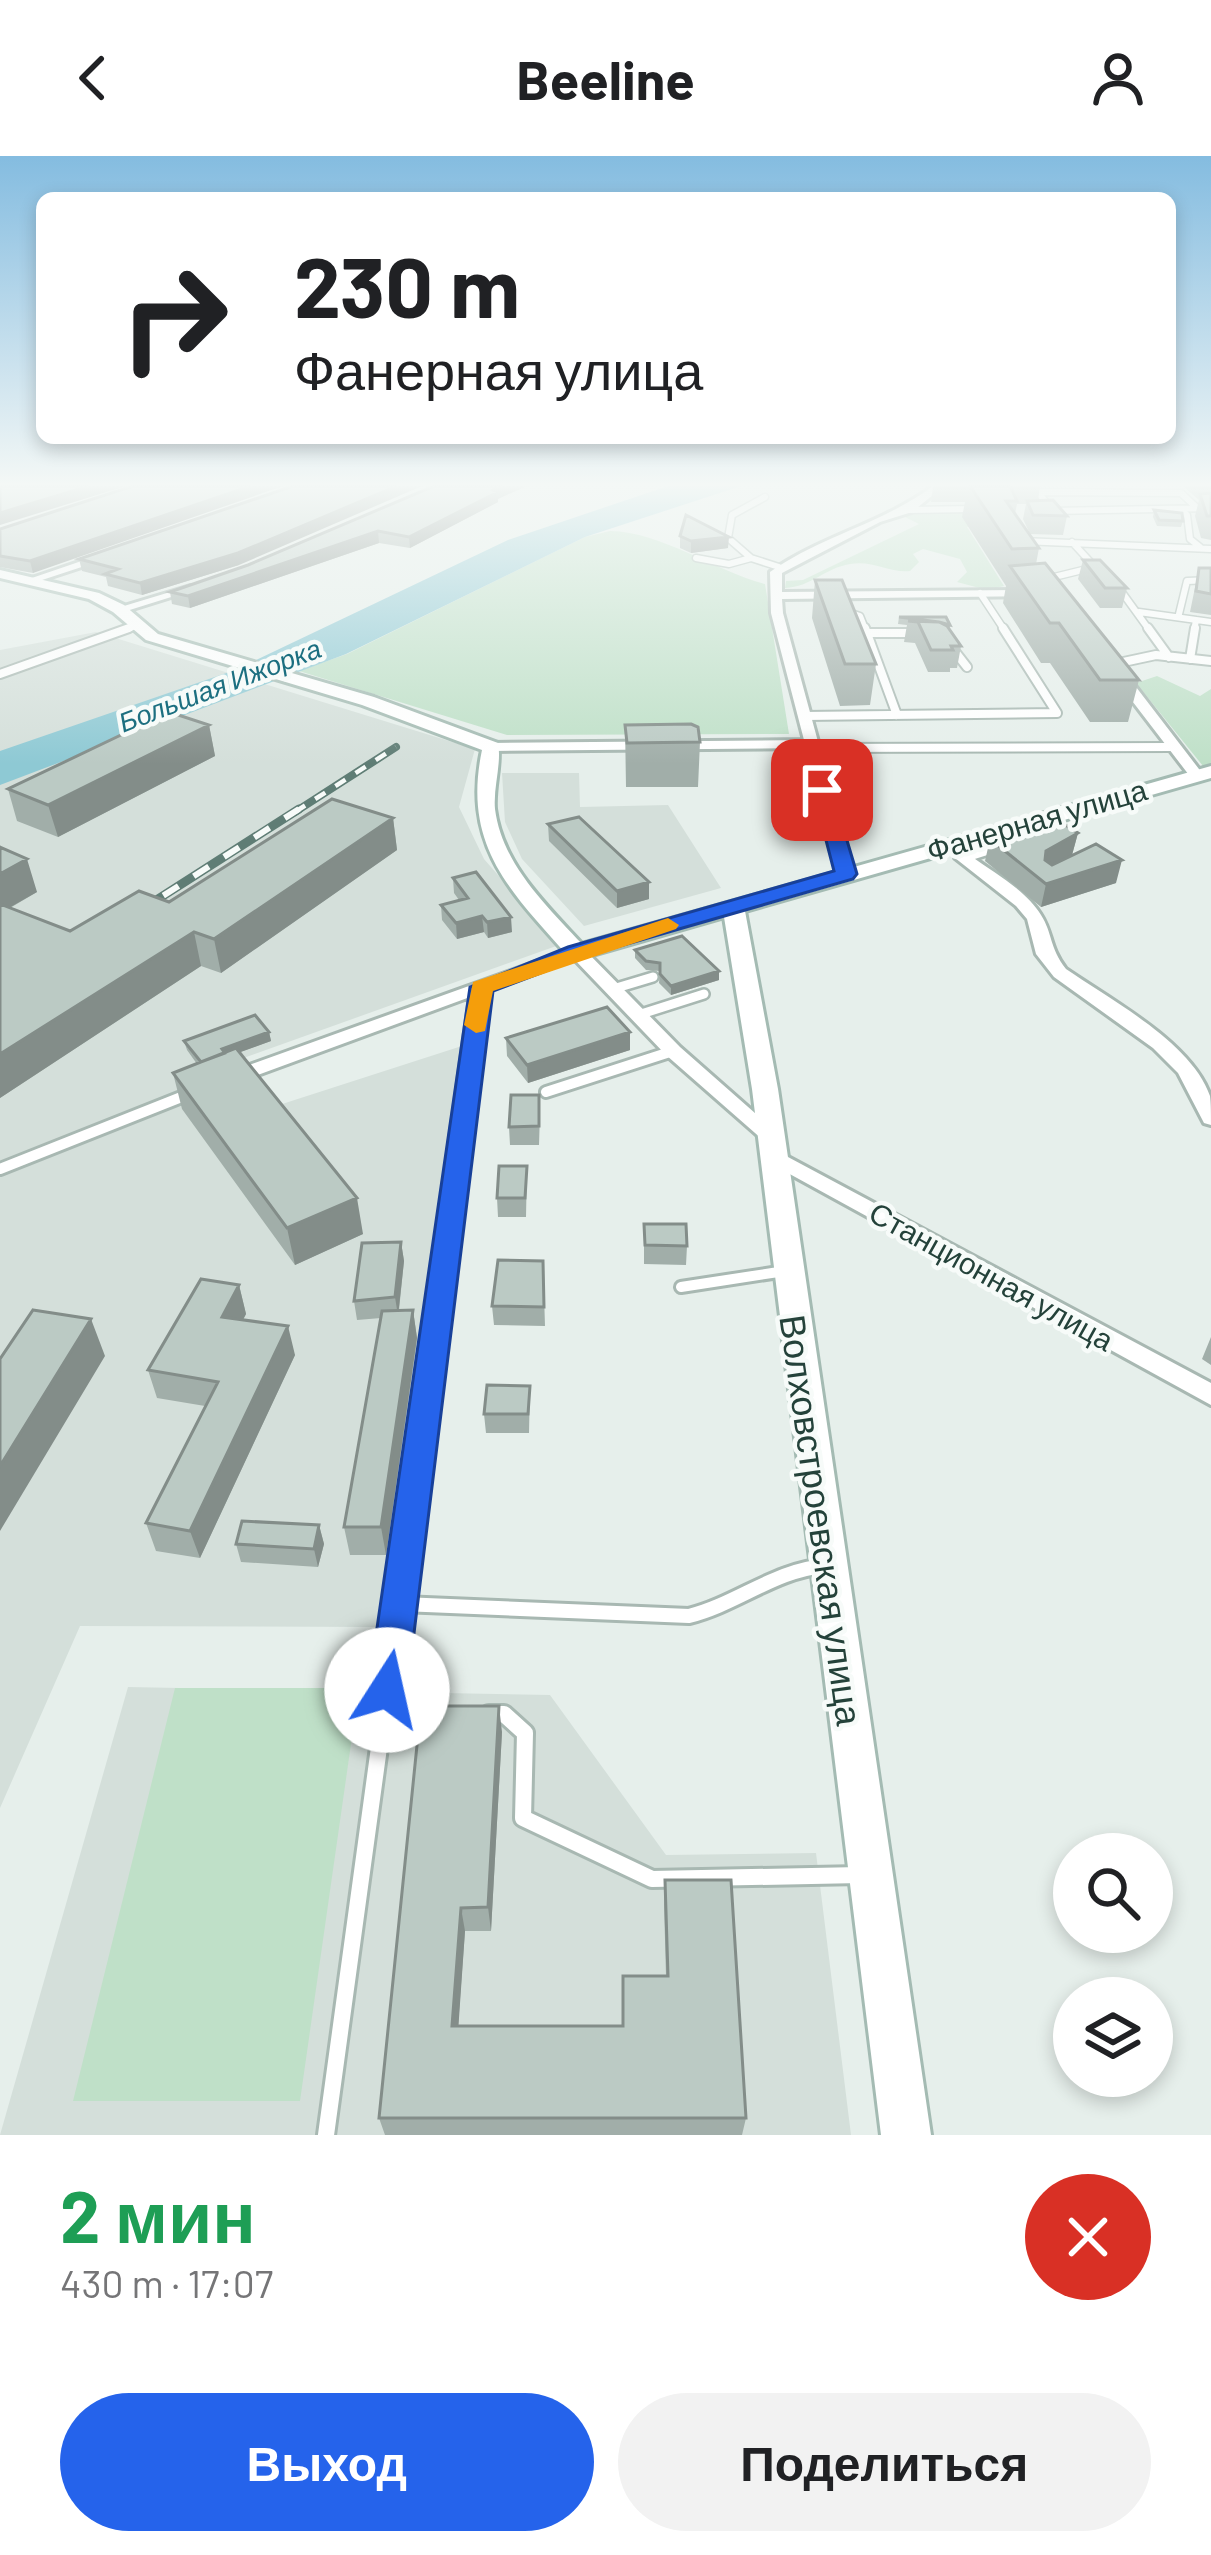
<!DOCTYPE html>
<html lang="ru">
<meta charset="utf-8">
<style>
body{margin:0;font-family:Barlow,sans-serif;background:#f2f2f2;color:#202124;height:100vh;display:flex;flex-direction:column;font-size:45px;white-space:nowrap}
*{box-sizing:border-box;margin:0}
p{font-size:39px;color:#757577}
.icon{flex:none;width:66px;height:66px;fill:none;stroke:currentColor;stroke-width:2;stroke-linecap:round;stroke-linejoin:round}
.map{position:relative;height:1979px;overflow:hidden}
.details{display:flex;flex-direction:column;background:#fff;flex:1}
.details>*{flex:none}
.hud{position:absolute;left:36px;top:36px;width:1140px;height:252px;border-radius:18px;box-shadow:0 6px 18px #0003;background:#fff;color:#202124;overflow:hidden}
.tools{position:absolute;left:1053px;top:1677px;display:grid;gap:24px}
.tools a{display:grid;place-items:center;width:120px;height:120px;border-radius:50%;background:#fff;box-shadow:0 6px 18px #0003;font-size:60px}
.pin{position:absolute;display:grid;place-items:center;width:102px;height:102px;color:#fff;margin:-51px;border-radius:24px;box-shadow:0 6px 18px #0006}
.me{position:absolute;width:132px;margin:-66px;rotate:10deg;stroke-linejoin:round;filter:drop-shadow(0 0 9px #0008)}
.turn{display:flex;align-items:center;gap:42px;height:252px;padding:0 60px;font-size:54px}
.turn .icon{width:156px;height:156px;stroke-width:2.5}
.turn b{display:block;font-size:84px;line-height:102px}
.round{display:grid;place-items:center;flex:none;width:126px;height:126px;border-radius:63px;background:#f2f2f2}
.head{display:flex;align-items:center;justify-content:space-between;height:204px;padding:0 60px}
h1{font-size:72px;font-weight:700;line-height:90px;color:#1e9e55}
.button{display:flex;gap:24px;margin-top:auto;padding:24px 60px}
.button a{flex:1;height:138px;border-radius:72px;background:#2563eb;color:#fff;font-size:48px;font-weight:700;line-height:138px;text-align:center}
.button a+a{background:#f2f2f2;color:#202124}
header{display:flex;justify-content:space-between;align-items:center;height:156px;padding:0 60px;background:#fff;font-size:54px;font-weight:700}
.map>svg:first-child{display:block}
.built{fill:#d4dfda}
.green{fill:#bfe0c8}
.water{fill:#8ec9d4}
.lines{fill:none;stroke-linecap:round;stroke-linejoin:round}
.lane-far5-casing{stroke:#a8b8b2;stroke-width:9}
.lane-far4-casing{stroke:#a8b8b2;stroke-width:12}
.lane-far3-casing{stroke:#a8b8b2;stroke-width:14}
.lane-far2-casing{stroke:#a8b8b2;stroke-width:16}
.lane-far1-casing{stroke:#a8b8b2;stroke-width:20}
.lane-casing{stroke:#a8b8b2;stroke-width:22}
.street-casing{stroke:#a8b8b2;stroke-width:6}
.secondary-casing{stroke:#a4bbb3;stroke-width:6}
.lane-far5{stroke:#fff;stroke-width:6}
.lane-far4{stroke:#fff;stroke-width:8}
.lane-far3{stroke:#fff;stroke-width:9}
.lane-far2{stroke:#fff;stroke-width:10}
.lane-far1{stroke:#fff;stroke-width:14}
.lane{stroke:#fff;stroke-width:16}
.street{fill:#fff;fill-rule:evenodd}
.secondary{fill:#fff;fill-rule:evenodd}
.rail-far1-casing{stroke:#5f7d75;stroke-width:8}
.rail-casing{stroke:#5f7d75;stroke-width:9}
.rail-far1{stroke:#f7fbf9;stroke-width:4.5;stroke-dasharray:12;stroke-linecap:butt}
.rail{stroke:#f7fbf9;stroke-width:6;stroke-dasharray:18;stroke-linecap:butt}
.wall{fill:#a1aea9}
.shaded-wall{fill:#838d89}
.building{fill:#bbcac4;stroke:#838d89;stroke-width:3}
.route{fill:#2563eb;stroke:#184099;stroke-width:3}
.slow{fill:#f59e0b}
.labels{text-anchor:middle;stroke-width:9;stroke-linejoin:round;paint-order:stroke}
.far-water-label{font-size:27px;font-style:italic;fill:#1c6f80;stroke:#f7fbf9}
.street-label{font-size:30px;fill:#24423a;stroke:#f7fbf9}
.near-street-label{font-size:36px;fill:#24423a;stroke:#f7fbf9}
</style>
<header><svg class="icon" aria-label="back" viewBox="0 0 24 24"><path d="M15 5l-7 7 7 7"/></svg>Beeline<svg class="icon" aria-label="person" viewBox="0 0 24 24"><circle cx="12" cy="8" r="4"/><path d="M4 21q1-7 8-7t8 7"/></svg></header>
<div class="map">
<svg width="1211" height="1979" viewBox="0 0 1211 1979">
<rect width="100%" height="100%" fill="#e6efeb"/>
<path class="built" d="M 96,476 L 475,593 L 459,651 L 484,703 L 559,789 L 238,904 L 276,950 L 465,889 L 379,1471 L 80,1470 L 0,1652 L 0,494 Z
M 502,617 L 579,617 L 580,651 L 668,649 L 721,732 L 584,770 L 522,703 L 505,666 Z
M 128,1531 L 550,1539 L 666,1699 L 816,1697 L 851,1979 L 0,1979 Z"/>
<path class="green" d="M 997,330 L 995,369 L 967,371 L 1004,430 L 987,434 L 957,426 L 967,416 L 960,403 L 923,393 L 913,398 L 919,406 L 910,415 C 889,417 873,404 850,408 C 825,412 811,431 785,432 L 786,425 L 803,424 L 919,368 L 901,359 L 908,355 L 992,354 Z
M 610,375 C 662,376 715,415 765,428 L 789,578 L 507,579 L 299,515 L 347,498 L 585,381 Z
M 1157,520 L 1200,540 L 1211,533 L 1211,607 L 1203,610 L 1136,527 Z
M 175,1532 L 359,1532 L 300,1945 L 73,1945 Z"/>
<path class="water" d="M 668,330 L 741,330 L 585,381 L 346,498 L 0,629 L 0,595 L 235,514 L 508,384 Z"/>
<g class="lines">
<defs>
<path id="lane-far5" d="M 765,341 L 732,359 L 728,382 L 751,402 L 779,411
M 1051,353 L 1038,336 L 1181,337 L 1197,352
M 908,354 L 972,353
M 1052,355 L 1211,352
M 1181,355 L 1187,359 L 1190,383 L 1200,391
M 1023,385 L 1211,393
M 696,402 L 729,408 L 751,402
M 1050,422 L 1095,411 L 1072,386
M 1116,428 L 1150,475
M 980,437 L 1005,475
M 848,456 L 860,460 L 866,475
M 1139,456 L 1211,466
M 1179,458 L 1187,425 L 1211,424
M 121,475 L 133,471
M 1194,475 L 1196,464"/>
<path id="lane-far4" d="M 865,472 L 897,559
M 1148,472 L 1169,501
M 866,477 L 917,477
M 953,493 L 967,511
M 1190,503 L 1195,472
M 1114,508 L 1156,499 L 1211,505
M 0,518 L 129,472
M 804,560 L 1057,557 L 1003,472
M 810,592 L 1172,591"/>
<path id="lane-far3" d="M 963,702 L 998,691
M 613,833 L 653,821
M 638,859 L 704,838"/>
<path id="lane-far2" d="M 546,936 L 673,895
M 0,1013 L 189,938
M 681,1131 L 785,1115"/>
<path id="lane-far1" d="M 402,1448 L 689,1460 C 737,1448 775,1414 825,1410"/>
<path id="lane" d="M 384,1558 L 434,1558
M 489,1558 L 504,1558 L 525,1577 L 523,1662 L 652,1723 L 861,1719
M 326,1979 L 384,1555"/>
<path id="street" d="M 933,330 L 944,330 L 912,356 L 880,366 L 782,417 L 782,436 L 1029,434 L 1035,437 L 1029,440 L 782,443 L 783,457 L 854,718 L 852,721 L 840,721 L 838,718 L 806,592 L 492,595 L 485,591 L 492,587 L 804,584 L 771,457 L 770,416 C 821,380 884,367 933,330 Z
M 105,397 L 109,402 L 36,426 L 26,424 Z
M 190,430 L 200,432 L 120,457 L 114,453 Z
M 1113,514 L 1123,514 L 1202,617 L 1202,623 L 1192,623 L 1113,520 Z
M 964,681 L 972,686 L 971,700 C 994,717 1026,734 1041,759 C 1053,778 1049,791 1066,813 C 1111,844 1192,887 1210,940 C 1211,948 1211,959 1211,969 L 1204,967 L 1178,917 L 1153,892 L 1054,821 L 1036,798 L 1027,763 L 1016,750 L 955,702 L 956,686 Z
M 577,791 L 583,792 L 680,891 L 780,979 L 770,986 L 763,984 L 666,899 L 574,803 L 490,834 L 402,1534 L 398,1544 L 387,1548 L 376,1544 L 372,1534 L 470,841 L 255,920 L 248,922 L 238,916 L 241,912 Z
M 773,993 L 1211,1227 L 1211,1249 L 766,1005 L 762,1000 L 766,995 Z"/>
<path id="secondary" d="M 0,414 L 99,437 L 124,449 L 158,478 L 374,541 L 498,587 C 502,607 493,631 495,653 C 502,708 546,749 582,788 L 1211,610 L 1211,622 L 745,755 L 778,933 L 931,1979 L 881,1979 L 752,933 L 724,761 L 585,801 L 569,801 C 509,734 462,689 482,594 L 362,549 L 146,484 L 113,456 L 89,443 L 0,422 Z"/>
</defs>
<use href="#lane-far5" class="lane-far5-casing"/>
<use href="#lane-far4" class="lane-far4-casing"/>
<use href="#lane-far3" class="lane-far3-casing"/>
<use href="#lane-far2" class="lane-far2-casing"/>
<use href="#lane-far1" class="lane-far1-casing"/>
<use href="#lane" class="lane-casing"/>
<use href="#street" class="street-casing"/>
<use href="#secondary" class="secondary-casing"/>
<use href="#lane-far5" class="lane-far5"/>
<use href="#lane-far4" class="lane-far4"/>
<use href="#lane-far3" class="lane-far3"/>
<use href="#lane-far2" class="lane-far2"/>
<use href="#lane-far1" class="lane-far1"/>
<use href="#lane" class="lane"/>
<use href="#street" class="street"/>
<use href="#secondary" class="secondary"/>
<defs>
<path id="rail-far1" d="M 295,656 L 396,591"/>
<path id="rail" d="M 133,759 L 299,653"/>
</defs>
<use href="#rail-far1" class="rail-far1-casing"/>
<use href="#rail" class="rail-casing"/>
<use href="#rail-far1" class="rail-far1"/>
<use href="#rail" class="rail"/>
</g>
<path class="wall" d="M 133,330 L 33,417 L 0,411 L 0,373 Z
M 933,330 L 1040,330 L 1038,345 L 1067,360 L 1063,379 L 1030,378 L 1023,363 L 1026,348 L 1017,348 L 1015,358 L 1039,392 L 1036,408 L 1139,524 L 1128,566 L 1090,566 L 1050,507 L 1041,507 L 1003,447 L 1006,430 L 962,361 L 965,346 L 931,346 Z
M 1183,330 L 1211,330 L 1211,384 L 1201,382 L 1195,360 L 1199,344 Z
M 498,343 L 498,346 L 410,392 L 379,387 L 190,452 L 172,448 L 170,436 L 248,409 Z
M 1154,354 L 1183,365 L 1181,371 L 1157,370 L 1153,361 Z
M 680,380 L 728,392 L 691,397 L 680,392 Z
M 79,403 L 239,409 L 142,439 L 108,430 L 106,421 L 82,415 Z
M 1083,404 L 1127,432 L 1122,452 L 1100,452 L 1078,423 Z
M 1199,412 L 1211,412 L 1211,459 L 1190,456 Z
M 815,424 L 876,508 L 870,549 L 840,550 L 812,462 Z
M 899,461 L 950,469 L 949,474 L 961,490 L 957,512 L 950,512 L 950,516 L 928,516 L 915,487 L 904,486 L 907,469 L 898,468 Z
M 209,569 L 215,600 L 58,681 L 17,665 L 8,633 Z
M 625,569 L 700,586 L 698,631 L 626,631 Z
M 393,662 L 397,694 L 221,817 L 201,810 L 0,942 L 0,691 L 37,736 L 10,752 L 70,775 L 169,746 Z
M 548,668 L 649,726 L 649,743 L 617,752 L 549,685 Z
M 1078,677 L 1072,699 L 1116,727 L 1041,751 L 985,705 L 990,683 Z
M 453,722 L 512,776 L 488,782 L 484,776 L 457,783 L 442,764 L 441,749 L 459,744 L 454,737 Z
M 635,794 L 719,815 L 719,824 L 671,839 L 659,827 L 660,815 L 646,814 L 635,802 Z
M 269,876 L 271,885 L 240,896 L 363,1078 L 295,1109 L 182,953 L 173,917 L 197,908 L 187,894 L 184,885 Z
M 506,882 L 630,894 L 528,927 L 507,900 Z
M 540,957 L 539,989 L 510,989 L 509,971 Z
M 527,1010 L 526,1061 L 498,1061 L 497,1042 Z
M 644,1068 L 687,1090 L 686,1109 L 644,1108 Z
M 401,1086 L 404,1105 L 399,1154 L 413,1154 L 417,1182 L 386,1399 L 350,1399 L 344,1371 L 381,1162 L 357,1164 L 354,1145 Z
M 543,1105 L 545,1170 L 494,1169 L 492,1150 Z
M 239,1129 L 246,1158 L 243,1164 L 295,1199 L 200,1402 L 156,1395 L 146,1367 L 205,1250 L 157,1242 L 148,1214 Z
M 1211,1181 L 1211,1209 L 1202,1203 Z
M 530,1230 L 529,1277 L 486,1277 L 484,1258 Z
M 319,1369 L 324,1388 L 318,1411 L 241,1406 L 236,1388 Z
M 502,1576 L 491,1775 L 465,1775 L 458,1870 L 622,1870 L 666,1820 L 664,1748 L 665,1724 L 746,1962 L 742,1979 L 385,1979 L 379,1962 Z"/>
<path class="shaded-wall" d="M 89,330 L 126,330 L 0,369 L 0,357 Z
M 251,330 L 283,330 L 33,417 L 30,405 Z
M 397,330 L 422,330 L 239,409 L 142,439 L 140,427 Z
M 502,330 L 527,330 L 498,343 L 498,346 L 410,392 L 409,381 Z
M 378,375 L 379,387 L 190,452 L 188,440 Z
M 729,381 L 728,392 L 691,397 L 691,385 Z
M 209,569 L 215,600 L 58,681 L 48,649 Z
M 393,662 L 397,694 L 221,817 L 214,783 Z
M 1078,677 L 1072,699 L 1041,717 L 1046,695 Z
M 27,703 L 37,736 L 0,757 L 0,718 Z
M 1122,704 L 1116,727 L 1041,751 L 1046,728 Z
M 649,726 L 649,743 L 617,752 L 617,735 Z
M 482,760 L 484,776 L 457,783 L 456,767 Z
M 511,761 L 512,776 L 488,782 L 487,766 Z
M 194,776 L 201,810 L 0,942 L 0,898 Z
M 719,815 L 719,824 L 671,839 L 671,830 Z
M 269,876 L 271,885 L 224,902 L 222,893 Z
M 630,876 L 630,894 L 528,927 L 527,909 Z
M 357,1042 L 363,1078 L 295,1109 L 287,1072 Z
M 401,1086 L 404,1105 L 398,1160 L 395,1141 Z
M 239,1129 L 246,1158 L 229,1189 L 222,1161 Z
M 413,1154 L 417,1182 L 386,1399 L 381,1371 Z
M 91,1163 L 105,1200 L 0,1375 L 0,1310 Z
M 288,1170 L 295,1199 L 200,1402 L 190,1375 Z
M 319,1369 L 324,1388 L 318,1411 L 314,1393 Z
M 499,1550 L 502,1576 L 491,1775 L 488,1751 Z
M 461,1752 L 465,1775 L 457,1891 L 452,1870 Z"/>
<path class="building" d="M 0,330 L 89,330 L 0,357 Z
M 133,330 L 251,330 L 30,405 L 0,400 L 0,373 Z
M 293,330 L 397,330 L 238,397 L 140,427 L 105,418 L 118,413 L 79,403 Z
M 434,330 L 502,330 L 493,334 L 498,336 L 409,381 L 378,375 L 188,440 L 170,436 L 248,409 Z
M 970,330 L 1010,330 L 1017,345 L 1006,345 L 1039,392 L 1012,393 Z
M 1211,337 L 1211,360 L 1207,360 L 1200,338 Z
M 1053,344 L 1067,360 L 1033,359 L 1027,345 Z
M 1154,354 L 1182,357 L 1183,365 L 1159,364 Z
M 686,359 L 729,381 L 691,385 L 680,380 Z
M 1083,404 L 1100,404 L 1127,432 L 1105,432 Z
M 1045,407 L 1139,524 L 1100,524 L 1059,467 L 1050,467 L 1010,410 Z
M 1199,412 L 1211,412 L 1211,438 L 1196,435 Z
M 815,424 L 842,424 L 876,508 L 845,508 Z
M 899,461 L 946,461 L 950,469 L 939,466 Z
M 908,465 L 939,466 L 947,470 L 961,490 L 951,490 L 953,494 L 931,494 L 918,466 Z
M 169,556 L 209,569 L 48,649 L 8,633 Z
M 691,568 L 698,571 L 700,586 L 627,587 L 625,569 Z
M 332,643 L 393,662 L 214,783 L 194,776 L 0,898 L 0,748 L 70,775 L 139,735 L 169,746 Z
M 579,661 L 649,726 L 617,735 L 548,668 Z
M 1056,663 L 1078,677 L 1046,695 L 1045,704 L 1052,709 L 1096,688 L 1122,704 L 1046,728 L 990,683 Z
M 0,691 L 27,703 L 0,718 Z
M 476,716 L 511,761 L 487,766 L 482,760 L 456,767 L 441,749 L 468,742 L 453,722 Z
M 682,780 L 719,815 L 671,830 L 660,818 L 660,807 L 646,805 L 635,794 Z
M 607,851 L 630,876 L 527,909 L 506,882 Z
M 255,859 L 269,876 L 222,893 L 225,897 L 201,906 L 184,885 Z
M 236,892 L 357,1042 L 287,1072 L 173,917 Z
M 511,939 L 539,939 L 539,970 L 509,971 Z
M 499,1010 L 527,1010 L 525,1042 L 497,1042 Z
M 644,1068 L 686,1068 L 687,1090 L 645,1089 Z
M 401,1086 L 395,1141 L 354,1145 L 362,1087 Z
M 498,1104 L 543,1105 L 544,1151 L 492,1150 Z
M 201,1123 L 239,1129 L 222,1161 L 288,1170 L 190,1375 L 146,1367 L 218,1226 L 148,1214 Z
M 33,1154 L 91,1163 L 0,1310 L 0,1203 Z
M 413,1154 L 381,1371 L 344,1371 L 382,1155 Z
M 487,1229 L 530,1230 L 528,1258 L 484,1258 Z
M 242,1365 L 319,1369 L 314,1393 L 236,1388 Z
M 421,1550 L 499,1550 L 488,1751 L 461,1752 L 452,1870 L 623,1870 L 623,1820 L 668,1820 L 665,1724 L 731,1724 L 746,1962 L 379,1962 Z"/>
<linearGradient id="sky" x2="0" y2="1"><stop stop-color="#84bce0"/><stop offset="0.54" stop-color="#f4f8f6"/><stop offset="1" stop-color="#f4f8f6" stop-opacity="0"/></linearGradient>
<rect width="1211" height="608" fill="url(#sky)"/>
<path class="route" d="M 822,628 L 832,634 L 857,718 L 853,723 L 585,800 L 493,835 L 407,1534 L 401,1547 L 387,1552 L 373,1547 L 368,1534 L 470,831 L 568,791 L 834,715 L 813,634 Z"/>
<path class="slow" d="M 668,762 L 679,769 L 676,773 L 493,835 L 485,875 L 476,877 L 464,869 L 473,826 Z"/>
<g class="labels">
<g class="far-water-label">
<text transform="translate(220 530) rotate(-21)" y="9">Большая Ижорка</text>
</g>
<g class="street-label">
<text transform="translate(1037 665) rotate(-16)" y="10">Фанерная улица</text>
<text transform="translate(991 1121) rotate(29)" y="10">Станционная улица</text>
</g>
<g class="near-street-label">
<text transform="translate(821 1364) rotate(82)" y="13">Волховстроевская улица</text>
</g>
</g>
</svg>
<div class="tools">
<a><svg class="icon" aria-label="search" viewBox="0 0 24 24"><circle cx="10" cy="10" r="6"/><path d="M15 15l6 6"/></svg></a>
<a><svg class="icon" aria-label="layers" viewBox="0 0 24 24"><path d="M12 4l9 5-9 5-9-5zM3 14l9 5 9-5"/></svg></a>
</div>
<div class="pin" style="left:822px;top:634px;background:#d93025"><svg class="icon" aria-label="arrive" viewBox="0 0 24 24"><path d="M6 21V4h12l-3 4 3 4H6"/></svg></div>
<svg class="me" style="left:387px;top:1534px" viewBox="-20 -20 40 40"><circle r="19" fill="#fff"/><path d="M0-13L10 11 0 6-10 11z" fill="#2563eb"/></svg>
<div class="hud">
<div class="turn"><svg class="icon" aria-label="right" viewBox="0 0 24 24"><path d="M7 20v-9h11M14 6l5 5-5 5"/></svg><div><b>230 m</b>Фанерная улица</div></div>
</div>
</div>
<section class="details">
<div class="head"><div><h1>2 мин</h1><p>430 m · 17:07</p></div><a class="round" style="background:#d93025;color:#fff"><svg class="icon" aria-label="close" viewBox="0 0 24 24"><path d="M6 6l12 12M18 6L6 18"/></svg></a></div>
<div class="button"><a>Выход</a><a>Поделиться</a></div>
</section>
